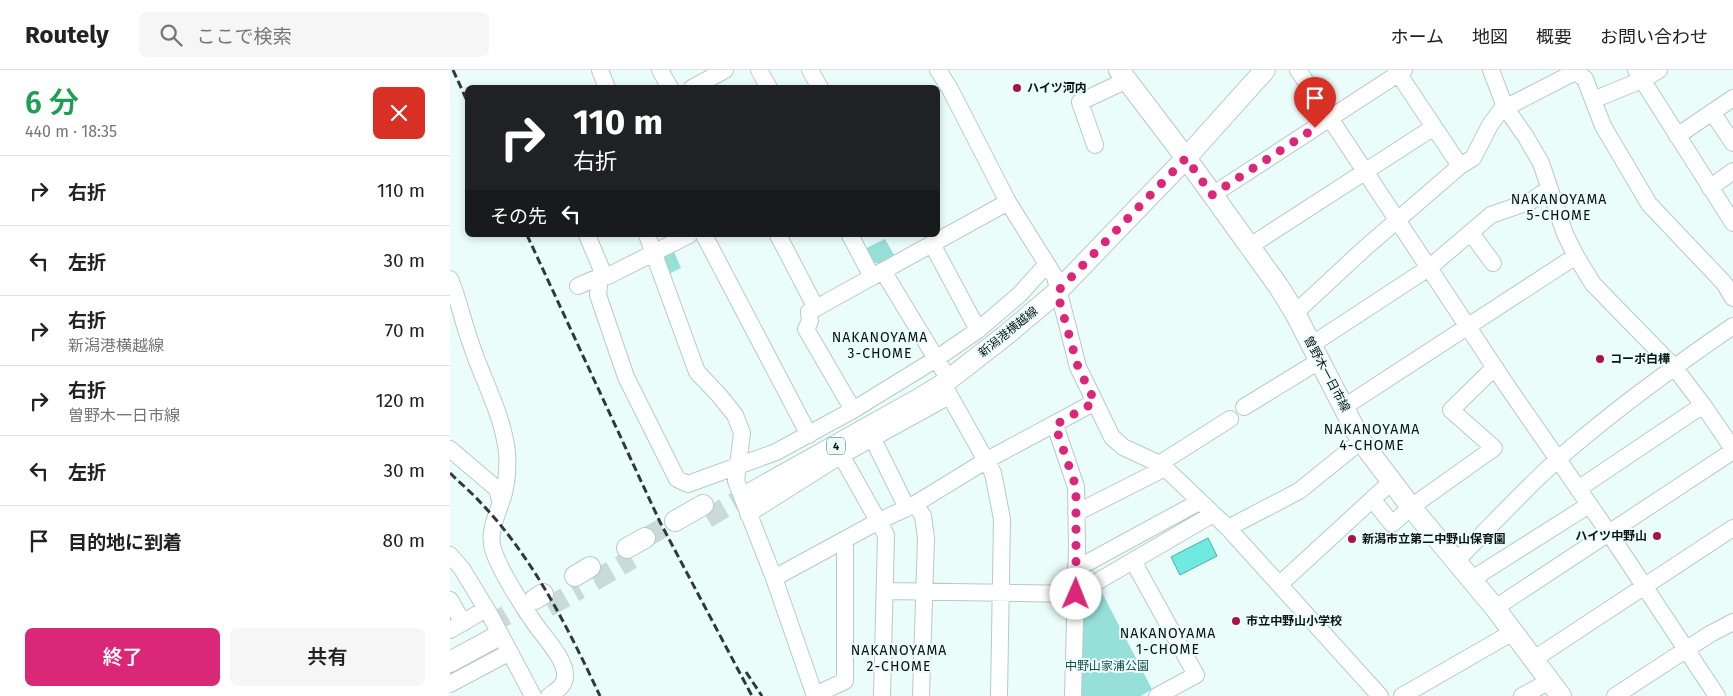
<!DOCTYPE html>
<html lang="ja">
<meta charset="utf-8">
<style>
body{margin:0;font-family:"Fira Sans","Noto Sans JP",sans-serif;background:#f6f6f6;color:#222;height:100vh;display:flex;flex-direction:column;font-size:19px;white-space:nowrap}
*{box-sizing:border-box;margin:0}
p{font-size:16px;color:#767676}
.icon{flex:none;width:28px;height:28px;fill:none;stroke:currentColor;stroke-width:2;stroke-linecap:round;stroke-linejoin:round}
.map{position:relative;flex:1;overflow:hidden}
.panel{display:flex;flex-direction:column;background:#fff;width:450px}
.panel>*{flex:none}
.guide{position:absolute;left:15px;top:15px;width:475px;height:152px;border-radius:8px;box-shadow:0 2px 8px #0003;background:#202124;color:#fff;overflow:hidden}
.pin{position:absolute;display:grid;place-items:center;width:42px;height:42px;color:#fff;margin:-51px -21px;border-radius:50% 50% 50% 0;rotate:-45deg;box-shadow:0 0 5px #0007}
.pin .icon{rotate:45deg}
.me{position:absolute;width:55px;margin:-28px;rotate:1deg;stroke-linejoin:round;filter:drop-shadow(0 0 4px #0008)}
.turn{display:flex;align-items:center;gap:18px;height:105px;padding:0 25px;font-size:22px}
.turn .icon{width:65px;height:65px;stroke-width:2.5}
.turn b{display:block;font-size:35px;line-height:42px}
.then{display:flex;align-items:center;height:48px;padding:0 25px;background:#0003;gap:10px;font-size:19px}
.round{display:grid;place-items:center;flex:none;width:52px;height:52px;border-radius:8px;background:#f6f6f6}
.headline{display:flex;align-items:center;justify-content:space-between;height:85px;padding:0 25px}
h1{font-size:30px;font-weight:600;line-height:38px;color:#1e9e55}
.primary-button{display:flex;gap:10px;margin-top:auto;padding:10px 25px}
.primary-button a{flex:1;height:58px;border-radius:8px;background:#db2777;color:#fff;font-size:20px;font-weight:600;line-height:58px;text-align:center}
.primary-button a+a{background:#f6f6f6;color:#222}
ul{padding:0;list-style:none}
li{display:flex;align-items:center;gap:15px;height:70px;padding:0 25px;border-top:1px solid #e0e0e0}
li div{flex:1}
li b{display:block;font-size:19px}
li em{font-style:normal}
header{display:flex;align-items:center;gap:30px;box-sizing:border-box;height:70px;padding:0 25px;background:#fff;border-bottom:1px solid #e0e0e0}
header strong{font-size:24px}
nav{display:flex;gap:28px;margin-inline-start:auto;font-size:18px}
.search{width:350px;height:45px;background:#f6f6f6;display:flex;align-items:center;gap:12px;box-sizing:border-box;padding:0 18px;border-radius:8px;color:#767676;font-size:19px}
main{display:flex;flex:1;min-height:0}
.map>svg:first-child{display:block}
.green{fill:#97e0da}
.water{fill:#6feae1;stroke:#51aaa3}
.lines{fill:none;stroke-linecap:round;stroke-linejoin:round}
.major-tunnel{stroke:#c9dad8;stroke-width:20;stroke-dasharray:20 10;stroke-linecap:butt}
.minor-casing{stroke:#b7cac8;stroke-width:18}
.major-casing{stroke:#b7cac8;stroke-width:22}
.minor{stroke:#fff;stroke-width:16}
.major{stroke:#fff;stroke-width:20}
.rail{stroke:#303938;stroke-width:3;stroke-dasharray:8 4;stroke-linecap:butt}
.route{stroke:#db2777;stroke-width:9;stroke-dasharray:0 16.2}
.poi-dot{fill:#a81247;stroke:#eafdfb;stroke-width:2}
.labels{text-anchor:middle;stroke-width:4;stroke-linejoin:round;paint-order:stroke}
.shield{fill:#eafdfb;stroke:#4f5958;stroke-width:1}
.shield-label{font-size:11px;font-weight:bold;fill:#0c1312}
.poi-label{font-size:12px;font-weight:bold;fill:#0c1312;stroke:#eafdfb;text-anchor:start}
.street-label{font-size:12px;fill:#0c1312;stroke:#eafdfb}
.park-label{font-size:12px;fill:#194f4b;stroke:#eafdfb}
.neighbourhood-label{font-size:14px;letter-spacing:1px;fill:#0c1312;stroke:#eafdfb}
</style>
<header>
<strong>Routely</strong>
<div class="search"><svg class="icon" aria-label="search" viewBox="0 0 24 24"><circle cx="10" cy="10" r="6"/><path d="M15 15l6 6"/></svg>ここで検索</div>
<nav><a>ホーム</a><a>地図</a><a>概要</a><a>お問い合わせ</a></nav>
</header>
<main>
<section class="panel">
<div class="headline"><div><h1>6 分</h1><p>440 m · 18:35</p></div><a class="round" style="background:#d93025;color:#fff"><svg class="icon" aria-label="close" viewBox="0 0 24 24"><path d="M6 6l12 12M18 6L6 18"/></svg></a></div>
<ul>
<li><svg class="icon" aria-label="right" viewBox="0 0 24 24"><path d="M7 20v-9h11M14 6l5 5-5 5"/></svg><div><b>右折</b></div><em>110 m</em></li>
<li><svg class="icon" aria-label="left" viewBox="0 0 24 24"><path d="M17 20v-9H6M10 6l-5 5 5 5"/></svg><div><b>左折</b></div><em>30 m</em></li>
<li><svg class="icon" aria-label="right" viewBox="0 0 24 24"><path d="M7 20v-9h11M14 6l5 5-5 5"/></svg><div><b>右折</b><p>新潟港横越線</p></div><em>70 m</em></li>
<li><svg class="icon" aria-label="right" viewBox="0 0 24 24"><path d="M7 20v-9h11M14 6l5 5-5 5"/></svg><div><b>右折</b><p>曽野木一日市線</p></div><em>120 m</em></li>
<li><svg class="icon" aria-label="left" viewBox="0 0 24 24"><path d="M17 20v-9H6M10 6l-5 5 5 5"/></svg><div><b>左折</b></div><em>30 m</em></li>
<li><svg class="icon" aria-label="arrive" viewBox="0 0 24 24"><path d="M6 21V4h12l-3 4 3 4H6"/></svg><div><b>目的地に到着</b></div><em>80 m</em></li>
</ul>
<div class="primary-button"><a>終了</a><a>共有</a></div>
</section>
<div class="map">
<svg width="1283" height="626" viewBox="0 0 1283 626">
<rect width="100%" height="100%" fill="#eafdfb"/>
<path class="green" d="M 435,169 L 447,190 L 436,195 L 415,191 L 410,181 Z
M 221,175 L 231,198 L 212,207 L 203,183 Z
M 649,517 L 702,619 L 691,626 L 628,626 L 629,530 Z"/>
<path class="water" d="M 758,468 L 767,486 L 730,505 L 721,487 Z"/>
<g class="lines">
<path class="major-tunnel" d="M 257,448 L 299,424
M 195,468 L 225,451
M 144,511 L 182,489
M 98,537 L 130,519
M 39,555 L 85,529"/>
<defs>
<path id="minor" d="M 150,0 L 157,18
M 210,0 L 220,18
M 309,0 L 319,18
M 360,0 L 370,18
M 488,0 L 500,19 L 558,132 L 605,207 L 628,297 L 662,367 L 673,377 L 712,395 L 778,458 L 930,626
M 848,0 L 1059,319 L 1159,463 L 1267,626
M 946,0 L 1010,96
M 1041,0 L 1055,37 L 1076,67 L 1091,93 L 1115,164 L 1126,186 L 1143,214 L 1224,297 L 1253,335 L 1283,379
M 1123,0 L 1135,9 L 1153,56 L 1199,134 L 1274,213 L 1283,228
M 1186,0 L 1283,153
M 242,18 L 275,0
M 1143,30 L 1192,10 L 1209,0
M 1262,42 L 1283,73
M 1227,66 L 1283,28
M 645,75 L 630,32 L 677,10
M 1260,118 L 1283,101
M 762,125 L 954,0
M 1021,163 L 1043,193
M 137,165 L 151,198 L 148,225 L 176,307 L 227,409 L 238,414 L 326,382 L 403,340 L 486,289 L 528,260 L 570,224 L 597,194
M 197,165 L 247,302 L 268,324 L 285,345 L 292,363 L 286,411 L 324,508 L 365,626
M 254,165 L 359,365
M 328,165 L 366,238
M 400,165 L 422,207 L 558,132
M 482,174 L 528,260
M 800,176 L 984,57
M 433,201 L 493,300
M 0,209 C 9,230 13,253 21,274 C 33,311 52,342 57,382 C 58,396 57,410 54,423 C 49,442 36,462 44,482 C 51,502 69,530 81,548 C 90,563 116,588 115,606 C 115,616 106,621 99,626
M 128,216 L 151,206 L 158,206 L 239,165
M 845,243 L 915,178 L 1010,96 L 1023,88 L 1040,55 L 1051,40 L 1125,2
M 861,275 L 980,197 L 1041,145 L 1081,131 L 1091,124 L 1100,120
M 493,314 L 543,403 L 552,449 L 549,626
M 794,337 L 869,291
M 894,337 L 1126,186
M 403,340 L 356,259 L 360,251 L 359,242 L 422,207
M 605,355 L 626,417 L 627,477 L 623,626
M 418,359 L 457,438
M 386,376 L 436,465 L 432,626
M 0,379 L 47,419 L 51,433
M 709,394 L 780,349
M 1128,419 L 1253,335
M 923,430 L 942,454 L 961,437 L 1044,378 L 1001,340 L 1045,297
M 465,434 L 473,446 L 476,468 L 471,626
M 626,443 L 715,398
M 298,444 L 390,386 L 499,326
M 778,458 L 849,421 L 911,371
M 0,485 L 12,499 L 40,545 L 83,626
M 683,491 L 746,605 L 707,626
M 1006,491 C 1048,449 1088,404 1134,367 C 1182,327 1232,291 1283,256
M 626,496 L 635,494 L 749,432
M 324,508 L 427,452 L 465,434 L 537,390 L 645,332
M 1022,509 L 1139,435
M 830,514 L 941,412
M 435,521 L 626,524 L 763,444
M 0,530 L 13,553
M 1045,538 L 1283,381
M 0,560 L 36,539
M 1084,589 L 1283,458
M 0,614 L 60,582
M 365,625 L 395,611 L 395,470
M 952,626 L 1063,562
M 1072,626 L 1100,611
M 1165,626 L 1260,564 L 1283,552"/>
<path id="major" d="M 669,0 L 736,88 L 829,217 L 845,243 L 911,371 L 961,437 L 1045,538 L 1111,626
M 299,424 L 472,327 L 493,314 L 556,265 L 607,222 L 736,88 L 815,0
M 225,451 L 253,435
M 177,478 L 195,468
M 125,506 L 140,497
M 85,529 L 93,524
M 0,592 L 46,567"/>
</defs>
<use href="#minor" class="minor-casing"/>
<use href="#major" class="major-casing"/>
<use href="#minor" class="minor"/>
<use href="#major" class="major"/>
<path class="rail" d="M 3,0 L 18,33
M 77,165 L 210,452 L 302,626
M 0,403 C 10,413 21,422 30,432 C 83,487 118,558 150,626
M 296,602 L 312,626"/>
</g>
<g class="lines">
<path class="route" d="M 626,524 L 626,417 L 605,355 L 645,332 L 628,297 L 607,222 L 736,88 L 762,125 L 865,58"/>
</g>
<g class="poi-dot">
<circle cx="567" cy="18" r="5"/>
<circle cx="1150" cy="289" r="5"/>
<circle cx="1207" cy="466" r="5"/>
<circle cx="902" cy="469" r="5"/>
<circle cx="786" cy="551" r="5"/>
</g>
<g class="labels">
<rect class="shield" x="377" y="367.5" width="18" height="17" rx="4"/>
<g class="shield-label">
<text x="386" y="380">4</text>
</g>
<g class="poi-label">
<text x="577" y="22">ハイツ河内</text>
<text x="1160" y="293">コーポ白樺</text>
<text x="1197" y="470" text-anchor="end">ハイツ中野山</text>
<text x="912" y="473">新潟市立第二中野山保育園</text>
<text x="796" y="555">市立中野山小学校</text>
</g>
<g class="street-label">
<text transform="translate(558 262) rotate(-39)" y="4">新潟港横越線</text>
<text transform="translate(877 304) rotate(62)" y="4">曽野木一日市線</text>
</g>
<g class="park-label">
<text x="657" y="600">中野山家浦公園</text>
</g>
<g class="neighbourhood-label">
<text x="1109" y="134">NAKANOYAMA<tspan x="1109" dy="16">5-CHOME</tspan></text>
<text x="430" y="272">NAKANOYAMA<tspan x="430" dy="16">3-CHOME</tspan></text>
<text x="922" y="364">NAKANOYAMA<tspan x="922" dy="16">4-CHOME</tspan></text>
<text x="718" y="568">NAKANOYAMA<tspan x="718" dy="16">1-CHOME</tspan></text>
<text x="449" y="585">NAKANOYAMA<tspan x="449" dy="16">2-CHOME</tspan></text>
</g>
</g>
</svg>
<div class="pin" style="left:865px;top:58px;background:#d93025"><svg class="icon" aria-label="arrive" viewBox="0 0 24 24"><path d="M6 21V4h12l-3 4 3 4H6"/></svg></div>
<svg class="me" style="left:626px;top:524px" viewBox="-20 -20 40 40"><circle r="19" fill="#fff"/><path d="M0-13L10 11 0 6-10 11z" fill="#db2777"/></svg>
<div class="guide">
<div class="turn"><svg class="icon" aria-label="right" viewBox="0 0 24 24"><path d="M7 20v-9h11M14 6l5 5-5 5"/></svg><div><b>110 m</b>右折</div></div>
<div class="then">その先<svg class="icon" aria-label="left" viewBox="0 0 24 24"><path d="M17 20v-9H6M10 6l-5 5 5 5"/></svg></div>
</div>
</div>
</main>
